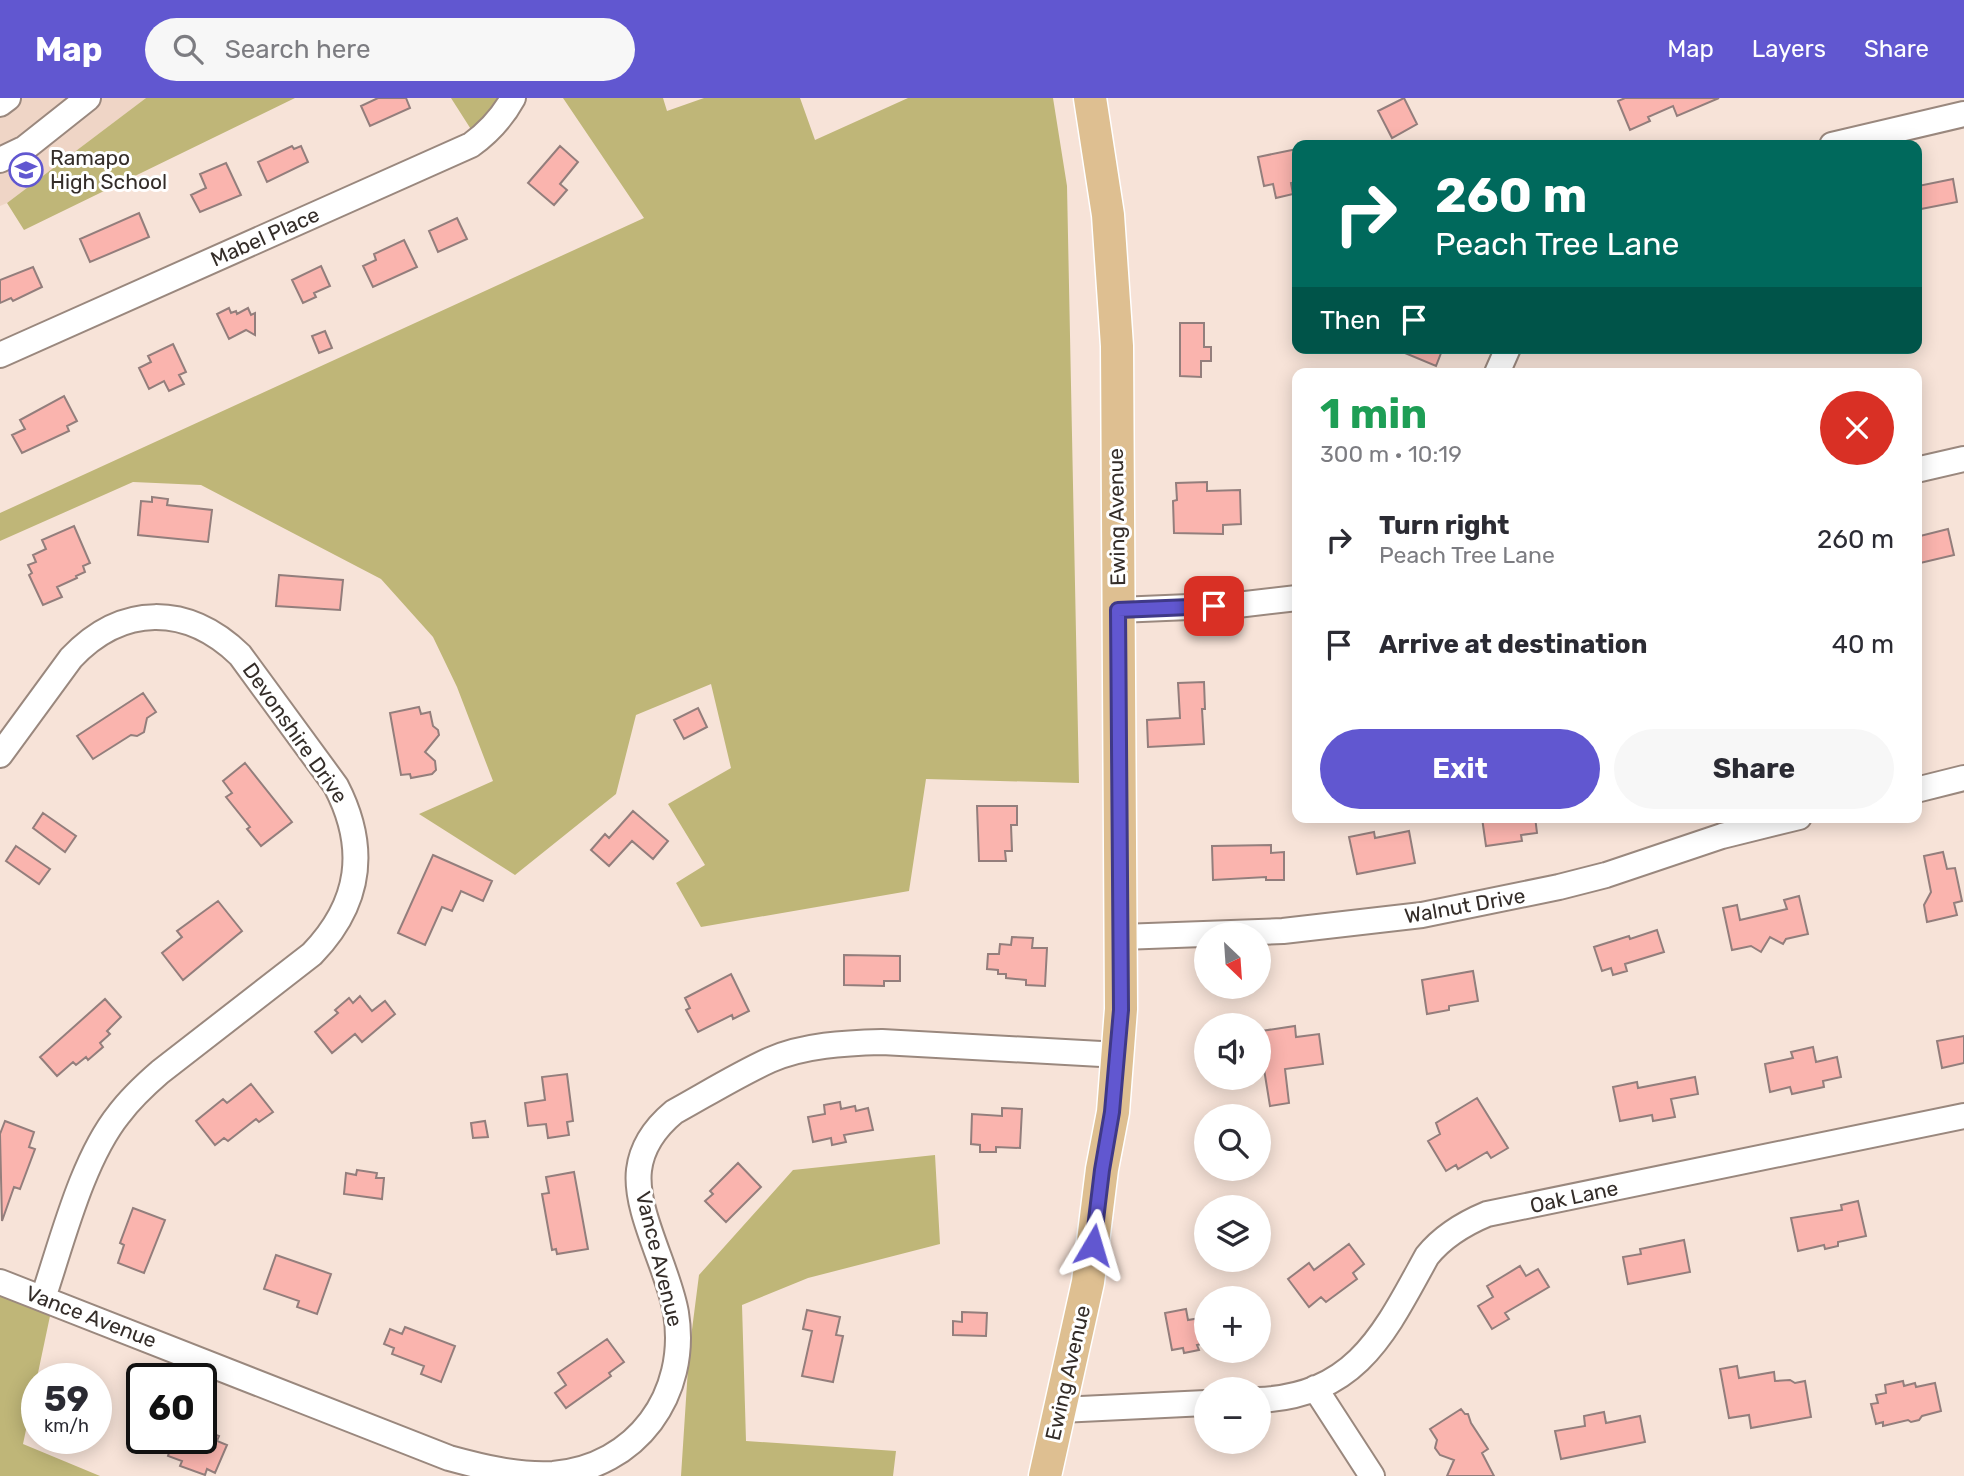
<!DOCTYPE html>
<meta charset="utf-8">
<style>
body{margin:0;font-family:Rubik,sans-serif;background:#f7f7f7;color:#2b2b33;height:100vh;display:flex;flex-direction:column;font-size:26px;white-space:nowrap}
*{box-sizing:border-box;margin:0}
p{font-size:23px;color:#7c7c81}
.icon{flex:none;width:38px;height:38px;fill:none;stroke:currentColor;stroke-width:2;stroke-linecap:round;stroke-linejoin:round}
.map{position:relative;flex:1;overflow:hidden}
.side{position:absolute;left:1292px;top:270px;width:630px;height:455px;display:flex;flex-direction:column;background:#fff;border-radius:14px;box-shadow:0 4px 18px #0003}
.side>*{flex:none}
.hud{position:absolute;left:1292px;top:42px;width:630px;height:214px;border-radius:14px;box-shadow:0 4px 18px #0003;background:#00695c;color:#fff;overflow:hidden}
.needle{width:46px;rotate:155deg}
.tools{position:absolute;left:1194px;top:824px;display:grid;gap:14px}
.tools a{display:grid;place-items:center;width:77px;height:77px;border-radius:50%;background:#fff;box-shadow:0 4px 18px #0003;font-size:35px}
.speed{position:absolute;left:21px;top:1265px;display:flex;gap:14px;font-size:35px;font-weight:700;text-align:center}
.speed>*{display:grid;place-content:center;width:91px;height:91px;border-radius:50%;background:#fff;box-shadow:0 4px 18px #0003;line-height:1}
.speed small{font-size:18px;font-weight:400}
.speed .limit{border:4px solid #111;border-radius:10px;background:#fff;color:#111}
.pin{position:absolute;display:grid;place-items:center;width:60px;height:60px;color:#fff;margin:-30px;border-radius:14px;box-shadow:0 4px 10px #0006}
.me{position:absolute;width:77px;margin:-38px;rotate:7deg;stroke-linejoin:round;filter:drop-shadow(0 0 5px #0008)}
.turn{display:flex;align-items:center;gap:24px;height:147px;padding:0 28px;font-size:32px}
.turn .icon{width:91px;height:91px;stroke-width:2.5}
.turn b{display:block;font-size:49px;line-height:60px}
.then{display:flex;align-items:center;height:66px;padding:0 28px;background:#0003;gap:14px;font-size:26px}
.round{display:grid;place-items:center;flex:none;width:74px;height:74px;border-radius:37px;background:#f7f7f7}
.summary{display:flex;align-items:center;justify-content:space-between;height:119px;padding:0 28px}
h1{font-size:42px;font-weight:700;line-height:52px;color:#1e9e55}
.button{display:flex;gap:14px;margin-top:auto;padding:14px 28px}
.button a{flex:1;height:80px;border-radius:42px;background:#6157d0;color:#fff;font-size:28px;font-weight:700;line-height:80px;text-align:center}
.button a+a{background:#f7f7f7;color:#2b2b33}
ul{padding:0;list-style:none}
li{display:flex;align-items:center;gap:21px;height:105px;padding:0 28px}
li div{flex:1}
li b{display:block;font-size:26px}
li em{font-style:normal}
header{display:flex;align-items:center;gap:42px;box-sizing:border-box;height:98px;padding:0 35px;background:#6157d0;color:#fff}
header strong{font-size:33px}
nav{display:flex;gap:38px;margin-inline-start:auto;font-size:24px}
.search{width:490px;height:63px;background:#f7f7f7;display:flex;align-items:center;gap:18px;box-sizing:border-box;padding:0 24px;border-radius:38px;color:#7c7c81;font-size:26px}
.map>svg:first-child{display:block}
.built{fill:#efd5c6}
.green{fill:#bfb678}
.building{fill:#fab4ae;stroke:#937e7c;stroke-width:2}
.lines{fill:none;stroke-linecap:round;stroke-linejoin:round}
.minor-casing{stroke:#9a887e;stroke-width:28}
.major-casing{stroke:#fff;stroke-width:35}
.minor{stroke:#fff;stroke-width:24}
.major{stroke:#debf91;stroke-width:32}
.route-casing{stroke:#3f3987;stroke-width:18}
.route{stroke:#6157d0;stroke-width:12}
.labels{text-anchor:middle;stroke-width:6;stroke-linejoin:round;paint-order:stroke}
.poi-label{font-size:21px;fill:#342d29;stroke:#fff;text-anchor:start}
.street-label{font-size:21px;fill:#342d29;stroke:#fff}
</style>
<header>
<strong>Map</strong>
<div class="search"><svg class="icon" aria-label="search" viewBox="0 0 24 24"><circle cx="10" cy="10" r="6"/><path d="M15 15l6 6"/></svg>Search here</div>
<nav><a>Map</a><a>Layers</a><a>Share</a></nav>
</header>
<div class="map">
<svg width="1964" height="1378" viewBox="0 0 1964 1378">
<rect width="100%" height="100%" fill="#f7e3d8"/>
<path class="built" d="M 0,0 L 146,0 L 7,105 L 0,108 Z"/>
<path class="green" d="M 146,0 L 295,0 L 24,132 L 7,105 Z
M 451,0 L 506,0 L 481,47 Z
M 563,0 L 663,0 L 667,13 L 704,0 L 800,0 L 815,42 L 908,0 L 1053,0 L 1067,88 L 1079,685 L 926,681 L 909,793 L 701,829 L 676,785 L 705,767 L 668,706 L 731,670 L 711,586 L 636,617 L 616,696 L 515,777 L 419,716 L 493,683 L 457,589 L 433,539 L 381,481 L 201,387 L 133,384 L 0,443 L 0,415 L 644,120 Z
M 935,1057 L 940,1146 L 808,1180 L 742,1207 L 746,1343 L 896,1353 L 893,1378 L 681,1378 L 689,1255 L 699,1177 L 793,1072 Z
M 0,1196 L 50,1218 L 23,1346 L 100,1378 L 0,1378 Z"/>
<path class="building" d="M 378,0 L 406,0 L 410,10 L 370,28 L 361,8 Z
M 1404,0 L 1417,26 L 1392,40 L 1378,13 Z
M 1625,0 L 1719,0 L 1677,18 L 1673,8 L 1648,19 L 1650,23 L 1630,32 L 1618,3 Z
M 292,48 L 294,51 L 301,48 L 308,64 L 267,84 L 258,64 Z
M 560,48 L 578,64 L 560,86 L 567,92 L 554,107 L 528,85 Z
M 1297,51 L 1297,84 L 1291,85 L 1293,96 L 1276,100 L 1273,86 L 1264,88 L 1258,59 Z
M 226,65 L 241,97 L 200,114 L 191,97 L 206,90 L 200,76 Z
M 1953,81 L 1957,104 L 1916,112 L 1918,88 Z
M 139,115 L 149,139 L 90,164 L 80,141 Z
M 457,120 L 467,141 L 438,154 L 429,133 Z
M 404,142 L 417,169 L 373,189 L 363,168 L 376,162 L 374,156 Z
M 321,168 L 330,188 L 314,195 L 316,199 L 303,205 L 292,182 Z
M 33,169 L 42,189 L 13,203 L 11,200 L 0,205 L 0,182 Z
M 229,210 L 231,215 L 236,213 L 237,216 L 248,210 L 251,217 L 255,215 L 255,237 L 246,232 L 229,241 L 217,216 Z
M 1180,225 L 1204,225 L 1204,249 L 1211,249 L 1211,263 L 1201,263 L 1201,279 L 1180,278 Z
M 325,233 L 332,250 L 319,255 L 312,238 Z
M 173,246 L 186,274 L 179,277 L 184,286 L 169,293 L 164,283 L 149,291 L 139,270 L 151,264 L 148,258 Z
M 1393,250 L 1443,250 L 1436,268 Z
M 64,298 L 77,323 L 67,328 L 69,333 L 22,355 L 12,337 L 25,331 L 20,322 Z
M 1207,384 L 1207,393 L 1240,392 L 1241,426 L 1223,427 L 1223,436 L 1174,435 L 1173,403 L 1177,402 L 1176,385 Z
M 152,399 L 168,401 L 167,407 L 212,412 L 208,444 L 138,437 L 141,403 L 152,404 Z
M 74,428 L 90,465 L 83,468 L 85,474 L 76,478 L 77,480 L 57,489 L 62,499 L 43,507 L 29,477 L 32,475 L 28,467 L 36,464 L 33,457 L 46,451 L 42,442 Z
M 1948,431 L 1954,457 L 1916,466 L 1916,439 Z
M 279,477 L 343,482 L 340,512 L 276,508 Z
M 1204,584 L 1205,611 L 1202,611 L 1204,646 L 1148,649 L 1147,622 L 1180,620 L 1178,585 Z
M 143,595 L 156,614 L 147,620 L 144,634 L 137,638 L 131,637 L 93,661 L 77,638 Z
M 419,609 L 421,616 L 430,614 L 433,628 L 438,632 L 439,637 L 425,654 L 435,663 L 436,672 L 432,676 L 411,680 L 410,676 L 401,677 L 390,615 Z
M 698,610 L 707,629 L 684,641 L 674,622 Z
M 245,665 L 292,724 L 261,748 L 247,731 L 250,729 L 226,699 L 232,695 L 223,683 Z
M 977,708 L 1017,708 L 1017,727 L 1011,727 L 1012,753 L 1005,753 L 1006,763 L 979,763 Z
M 633,713 L 668,743 L 653,761 L 632,743 L 609,768 L 591,752 L 605,736 L 609,740 Z
M 43,715 L 76,738 L 65,754 L 33,730 Z
M 1490,719 L 1535,719 L 1537,735 L 1521,737 L 1522,743 L 1486,748 L 1482,720 Z
M 1409,733 L 1415,765 L 1357,776 L 1349,739 L 1374,734 L 1375,740 Z
M 1271,747 L 1271,755 L 1284,754 L 1284,782 L 1266,782 L 1266,779 L 1213,782 L 1212,748 Z
M 16,748 L 50,771 L 39,786 L 6,763 Z
M 1943,754 L 1947,771 L 1955,770 L 1962,803 L 1954,805 L 1957,817 L 1927,824 L 1924,807 L 1931,794 L 1924,758 Z
M 433,757 L 492,783 L 483,803 L 461,793 L 452,813 L 442,809 L 425,847 L 398,835 Z
M 1799,798 L 1808,836 L 1786,841 L 1783,846 L 1770,839 L 1761,854 L 1751,848 L 1732,852 L 1723,810 L 1737,807 L 1740,822 L 1787,811 L 1784,802 Z
M 218,803 L 242,833 L 183,882 L 162,855 L 182,839 L 177,833 Z
M 1657,832 L 1664,854 L 1625,866 L 1627,873 L 1613,877 L 1611,870 L 1602,873 L 1594,849 L 1629,838 L 1630,841 Z
M 1012,839 L 1033,840 L 1032,850 L 1047,850 L 1045,888 L 1026,887 L 1026,882 L 1006,880 L 1006,876 L 998,876 L 998,872 L 987,871 L 988,856 L 999,856 L 1000,846 L 1011,847 Z
M 844,857 L 900,858 L 900,883 L 884,883 L 884,888 L 844,887 Z
M 1473,873 L 1478,903 L 1449,908 L 1449,912 L 1427,916 L 1422,882 Z
M 731,876 L 749,913 L 733,921 L 732,917 L 698,934 L 686,912 L 690,910 L 685,900 Z
M 360,898 L 372,913 L 385,903 L 395,916 L 362,944 L 355,936 L 332,955 L 315,934 L 338,915 L 335,912 L 349,900 L 353,905 Z
M 105,901 L 121,919 L 107,933 L 110,936 L 100,945 L 103,949 L 88,962 L 86,959 L 76,967 L 73,964 L 57,978 L 40,959 Z
M 1295,928 L 1296,939 L 1319,936 L 1323,966 L 1285,971 L 1289,1005 L 1270,1008 L 1264,971 L 1258,971 L 1258,946 L 1263,945 L 1261,933 Z
M 1964,938 L 1964,965 L 1942,970 L 1937,943 Z
M 1813,949 L 1816,964 L 1837,959 L 1841,979 L 1823,983 L 1824,989 L 1792,996 L 1790,989 L 1770,994 L 1765,966 L 1793,960 L 1791,954 Z
M 567,976 L 573,1023 L 567,1024 L 569,1037 L 548,1040 L 546,1026 L 528,1028 L 525,1005 L 545,1002 L 542,979 Z
M 1695,979 L 1698,996 L 1671,1001 L 1675,1019 L 1653,1023 L 1652,1017 L 1620,1023 L 1613,989 L 1637,984 L 1638,990 Z
M 251,986 L 273,1014 L 259,1024 L 256,1021 L 228,1043 L 224,1040 L 215,1047 L 196,1023 L 223,1001 L 227,1005 Z
M 1477,1000 L 1508,1050 L 1491,1060 L 1487,1054 L 1458,1071 L 1456,1067 L 1446,1073 L 1428,1043 L 1440,1036 L 1436,1025 Z
M 840,1004 L 841,1011 L 855,1008 L 856,1013 L 868,1010 L 873,1032 L 844,1037 L 846,1044 L 832,1047 L 831,1040 L 813,1044 L 808,1019 L 825,1016 L 824,1007 Z
M 1002,1010 L 1022,1011 L 1020,1050 L 996,1049 L 996,1054 L 980,1054 L 980,1047 L 971,1046 L 972,1016 L 1002,1018 Z
M 5,1023 L 34,1034 L 29,1049 L 35,1051 L 20,1091 L 14,1089 L 2,1123 L 0,1036 Z
M 485,1023 L 488,1039 L 473,1040 L 471,1025 Z
M 738,1065 L 761,1089 L 726,1124 L 705,1103 L 713,1096 L 710,1093 Z
M 357,1072 L 377,1075 L 376,1080 L 384,1080 L 382,1101 L 344,1096 L 346,1075 L 356,1077 Z
M 574,1074 L 588,1151 L 557,1156 L 556,1151 L 552,1152 L 542,1096 L 549,1095 L 546,1079 Z
M 1858,1103 L 1866,1138 L 1838,1144 L 1838,1148 L 1825,1151 L 1824,1147 L 1798,1153 L 1791,1120 L 1842,1112 L 1841,1107 Z
M 133,1110 L 165,1122 L 144,1175 L 118,1165 L 124,1147 L 120,1145 Z
M 1684,1142 L 1690,1174 L 1628,1186 L 1623,1159 L 1641,1156 L 1640,1151 Z
M 1349,1146 L 1364,1166 L 1353,1175 L 1357,1181 L 1326,1204 L 1321,1199 L 1309,1209 L 1288,1181 L 1309,1165 L 1314,1172 Z
M 276,1157 L 331,1176 L 317,1216 L 297,1209 L 299,1203 L 264,1191 Z
M 1520,1168 L 1526,1178 L 1538,1171 L 1549,1189 L 1505,1215 L 1509,1221 L 1492,1231 L 1478,1208 L 1493,1199 L 1487,1188 Z
M 1186,1211 L 1188,1222 L 1206,1219 L 1206,1245 L 1197,1247 L 1199,1252 L 1184,1255 L 1183,1250 L 1172,1252 L 1165,1215 Z
M 807,1212 L 840,1219 L 836,1237 L 843,1238 L 833,1284 L 802,1278 L 812,1233 L 803,1231 Z
M 962,1214 L 987,1215 L 986,1238 L 953,1237 L 953,1223 L 962,1224 Z
M 405,1229 L 455,1248 L 441,1284 L 421,1276 L 424,1268 L 392,1256 L 394,1250 L 384,1246 L 390,1231 L 402,1236 Z
M 607,1241 L 624,1264 L 609,1275 L 611,1278 L 566,1310 L 555,1295 L 566,1287 L 558,1275 Z
M 1737,1268 L 1739,1280 L 1774,1274 L 1775,1283 L 1790,1282 L 1795,1285 L 1805,1283 L 1811,1319 L 1751,1330 L 1749,1317 L 1729,1320 L 1720,1271 Z
M 1903,1283 L 1904,1288 L 1915,1285 L 1916,1289 L 1935,1285 L 1941,1313 L 1922,1318 L 1919,1322 L 1911,1324 L 1908,1322 L 1883,1328 L 1883,1324 L 1876,1326 L 1871,1306 L 1878,1305 L 1876,1297 L 1886,1295 L 1885,1287 Z
M 1461,1311 L 1465,1316 L 1468,1316 L 1471,1325 L 1488,1351 L 1482,1355 L 1494,1378 L 1447,1378 L 1454,1362 L 1440,1357 L 1435,1350 L 1437,1342 L 1430,1331 Z
M 1604,1314 L 1606,1325 L 1640,1318 L 1645,1344 L 1561,1361 L 1555,1333 L 1585,1328 L 1584,1318 Z
M 201,1331 L 219,1338 L 217,1343 L 227,1347 L 215,1375 L 207,1371 L 205,1377 L 180,1368 L 182,1363 L 168,1358 L 174,1340 L 201,1340 Z"/>
<g class="lines">
<defs>
<path id="minor" d="M 0,6 L 8,0
M 1832,47 L 1964,16
M 0,62 L 25,50 L 88,0
M 0,257 L 471,47 C 489,34 502,20 513,0
M 1497,275 L 1508,250
M 1916,372 L 1964,361
M 1118,512 L 1237,507 L 1297,500
M 0,657 L 71,560 C 122,506 187,506 240,557 L 336,688 C 368,750 361,805 312,856 L 160,974 C 145,987 131,1000 119,1016 C 82,1062 62,1144 43,1200
M 1916,692 L 1964,680
M 1121,839 L 1283,833 L 1422,817 L 1559,789 L 1606,777 L 1722,738 L 1799,719
M 0,1184 L 449,1360 C 482,1369 518,1378 553,1376 C 637,1369 689,1296 676,1215 C 669,1172 634,1113 639,1072 C 642,1047 656,1029 674,1014 C 705,997 737,977 770,962 C 804,947 845,945 882,944 L 1119,957
M 1315,1290 L 1372,1378
M 1258,1302 C 1357,1298 1385,1234 1427,1158 C 1443,1138 1463,1126 1487,1116 L 1964,1018
M 1060,1312 L 1206,1305"/>
<path id="major" d="M 1045,1378 L 1088,1184 L 1102,1071 L 1113,1014 L 1121,911 L 1117,248 L 1108,117 L 1090,0"/>
</defs>
<use href="#minor" class="minor-casing"/>
<use href="#major" class="major-casing"/>
<use href="#minor" class="minor"/>
<use href="#major" class="major"/>
</g>
<g class="lines">
<defs>
<path id="route" d="M 1093,1147 L 1102,1072 L 1112,1014 L 1121,912 L 1118,512 L 1214,508"/>
</defs>
<use href="#route" class="route-casing"/>
<use href="#route" class="route"/>
</g>
<defs>
<symbol id="school-ring" viewBox="-11 -11 22 22"><circle r="9.5" fill="#fff" stroke="#6157d0" stroke-width="1.5"/><path d="M0-5L7-2L0 1L-7-2ZM-4 1L0 2.5L4 1V4Q0 6-4 4Z" fill="#6157d0"/></symbol>
</defs>
<g fill-rule="evenodd">
<use href="#school-ring" x="7" y="53" width="38" height="38"/>
</g>
<g class="labels">
<g class="poi-label">
<text x="50" y="67">Ramapo<tspan x="50" dy="24">High School</tspan></text>
</g>
<g class="street-label">
<text transform="translate(265 139) rotate(-24)" y="7">Mabel Place</text>
<text transform="translate(1117 419) rotate(-91)" y="7">Ewing Avenue</text>
<text transform="translate(295 635) rotate(55)" y="7">Devonshire Drive</text>
<text transform="translate(1465 808) rotate(-10)" y="7">Walnut Drive</text>
<text transform="translate(1574 1099) rotate(-12)" y="7">Oak Lane</text>
<text transform="translate(659 1161) rotate(76)" y="7">Vance Avenue</text>
<text transform="translate(91 1219) rotate(21)" y="7">Vance Avenue</text>
<text transform="translate(1068 1275) rotate(-77)" y="7">Ewing Avenue</text>
</g>
</g>
</svg>
<div class="tools">
<a><svg class="needle" viewBox="-14 -14 28 28"><path d="M0-13l5 13h-10z" fill="#e53935"/><path d="M0 13l5-13h-10z" fill="#7c7c81"/></svg></a>
<a><svg class="icon" aria-label="sound" viewBox="0 0 24 24"><path d="M4 9h4l5-4v14l-5-4H4zM17 9q2 3 0 6"/></svg></a>
<a><svg class="icon" aria-label="search" viewBox="0 0 24 24"><circle cx="10" cy="10" r="6"/><path d="M15 15l6 6"/></svg></a>
<a><svg class="icon" aria-label="layers" viewBox="0 0 24 24"><path d="M12 4l9 5-9 5-9-5zM3 14l9 5 9-5"/></svg></a>
<a>+</a>
<a>−</a>
</div>
<div class="speed"><div>59<small>km/h</small></div><div class="limit">60</div></div>
<div class="pin" style="left:1214px;top:508px;background:#d93025"><svg class="icon" aria-label="arrive" viewBox="0 0 24 24"><path d="M6 21V4h12l-3 4 3 4H6"/></svg></div>
<svg class="me" style="left:1093px;top:1147px" viewBox="-20 -20 40 40"><path d="M0-17L14 15 0 8-14 15z" fill="#6157d0" stroke="#fff" stroke-width="4"/></svg>
<div class="hud">
<div class="turn"><svg class="icon" aria-label="right" viewBox="0 0 24 24"><path d="M7 20v-9h11M14 6l5 5-5 5"/></svg><div><b>260 m</b>Peach Tree Lane</div></div>
<div class="then">Then<svg class="icon" aria-label="arrive" viewBox="0 0 24 24"><path d="M6 21V4h12l-3 4 3 4H6"/></svg></div>
</div>
<section class="side">
<div class="summary"><div><h1>1 min</h1><p>300 m · 10:19</p></div><a class="round" style="background:#d93025;color:#fff"><svg class="icon" aria-label="close" viewBox="0 0 24 24"><path d="M6 6l12 12M18 6L6 18"/></svg></a></div>
<ul>
<li><svg class="icon" aria-label="right" viewBox="0 0 24 24"><path d="M7 20v-9h11M14 6l5 5-5 5"/></svg><div><b>Turn right</b><p>Peach Tree Lane</p></div><em>260 m</em></li>
<li><svg class="icon" aria-label="arrive" viewBox="0 0 24 24"><path d="M6 21V4h12l-3 4 3 4H6"/></svg><div><b>Arrive at destination</b></div><em>40 m</em></li>
</ul>
<div class="button"><a>Exit</a><a>Share</a></div>
</section>
</div>
